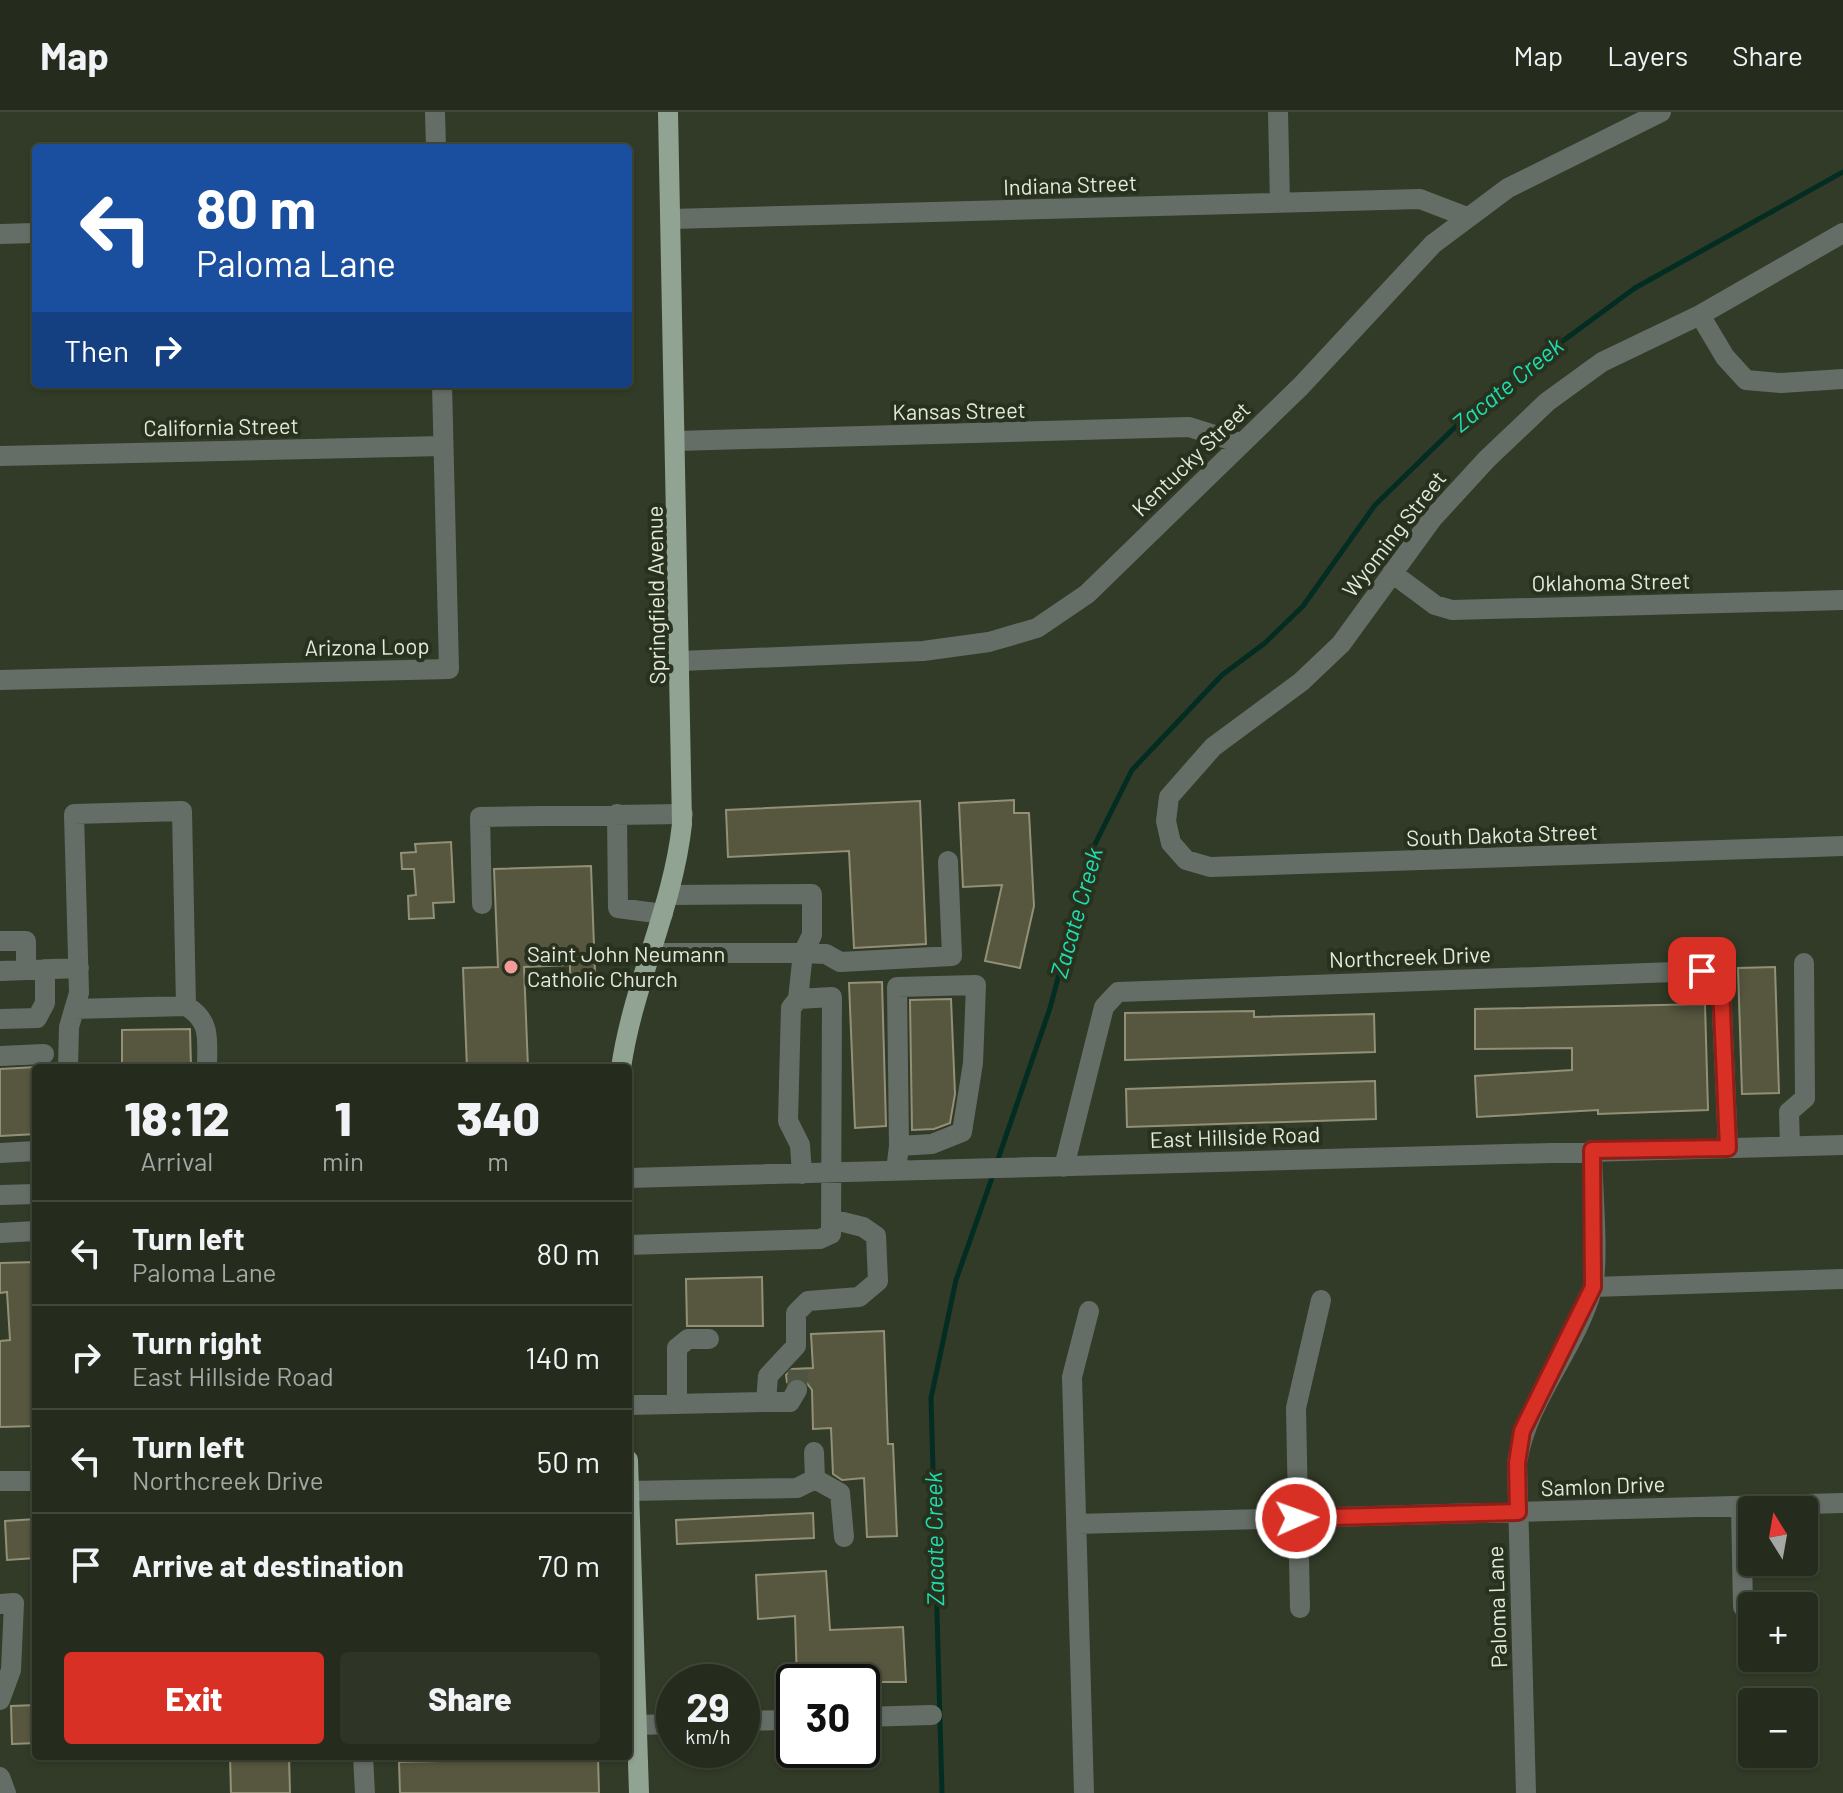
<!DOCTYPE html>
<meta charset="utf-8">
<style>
body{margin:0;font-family:Barlow,sans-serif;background:#2e3426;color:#f1f3f6;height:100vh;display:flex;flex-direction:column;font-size:30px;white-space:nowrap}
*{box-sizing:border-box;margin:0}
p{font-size:26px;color:#a4a7a4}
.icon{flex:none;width:44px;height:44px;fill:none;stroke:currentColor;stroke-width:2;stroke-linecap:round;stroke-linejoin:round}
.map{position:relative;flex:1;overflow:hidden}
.drawer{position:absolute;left:32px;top:952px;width:600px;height:696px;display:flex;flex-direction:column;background:#262c1d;border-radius:8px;box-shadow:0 2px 6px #0004,0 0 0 2px #42483b}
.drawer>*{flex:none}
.banner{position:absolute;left:32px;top:32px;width:600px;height:244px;border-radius:8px;box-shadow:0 2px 6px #0004,0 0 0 2px #42483b;background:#1a4fa0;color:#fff;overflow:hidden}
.needle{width:52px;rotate:349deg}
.fabs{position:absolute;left:1738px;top:1384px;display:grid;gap:16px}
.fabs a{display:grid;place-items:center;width:80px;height:80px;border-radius:8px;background:#262c1d;box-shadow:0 2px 6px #0004,0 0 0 2px #42483b;font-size:40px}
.speed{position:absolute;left:656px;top:1552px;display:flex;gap:16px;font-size:40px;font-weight:700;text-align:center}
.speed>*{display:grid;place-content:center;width:104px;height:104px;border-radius:50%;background:#262c1d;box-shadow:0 2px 6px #0004,0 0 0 2px #42483b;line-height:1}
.speed small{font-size:20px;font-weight:400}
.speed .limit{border:4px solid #111;border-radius:12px;background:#fff;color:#111}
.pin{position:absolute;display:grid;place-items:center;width:68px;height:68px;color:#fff;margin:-34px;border-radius:16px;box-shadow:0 4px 12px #0006}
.me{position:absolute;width:88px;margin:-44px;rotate:88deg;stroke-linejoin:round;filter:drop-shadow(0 0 6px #0008)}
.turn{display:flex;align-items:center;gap:28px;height:168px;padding:0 32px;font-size:36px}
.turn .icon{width:104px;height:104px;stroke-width:2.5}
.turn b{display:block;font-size:56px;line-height:68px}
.then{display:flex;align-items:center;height:76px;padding:0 32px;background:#0003;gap:16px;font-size:30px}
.eta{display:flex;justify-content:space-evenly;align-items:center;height:136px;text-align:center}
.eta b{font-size:48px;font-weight:800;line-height:56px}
.cta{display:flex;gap:16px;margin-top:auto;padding:16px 32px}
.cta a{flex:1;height:92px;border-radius:8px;background:#d93025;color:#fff;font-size:32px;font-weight:800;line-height:92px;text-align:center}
.cta a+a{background:#2e3426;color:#f1f3f6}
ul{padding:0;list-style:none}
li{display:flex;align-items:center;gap:24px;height:104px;padding:0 32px;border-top:2px solid #42483b}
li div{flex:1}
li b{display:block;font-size:30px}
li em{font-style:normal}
header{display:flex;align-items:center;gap:48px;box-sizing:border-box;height:112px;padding:0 40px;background:#262c1d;border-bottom:2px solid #42483b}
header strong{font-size:38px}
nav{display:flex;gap:44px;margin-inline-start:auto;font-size:28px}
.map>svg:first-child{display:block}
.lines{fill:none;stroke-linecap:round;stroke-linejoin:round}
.stream{stroke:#032d22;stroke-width:5}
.building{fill:#57563e;stroke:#929177;stroke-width:2}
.minor-tunnel{stroke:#4d5542;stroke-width:20;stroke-dasharray:20 10;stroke-linecap:butt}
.minor{stroke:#656e66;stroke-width:20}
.major{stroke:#91a393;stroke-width:20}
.route-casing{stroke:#8d1f18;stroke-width:20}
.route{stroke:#d93025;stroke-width:14}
.poi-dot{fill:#f59b9a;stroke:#28311d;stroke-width:3}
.labels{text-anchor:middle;stroke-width:8;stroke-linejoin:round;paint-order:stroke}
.street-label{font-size:22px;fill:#e3e9dc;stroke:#28311d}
.poi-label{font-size:22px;fill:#e3e9dc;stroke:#28311d;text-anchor:start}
.water-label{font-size:24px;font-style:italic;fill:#1ddfb1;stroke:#28311d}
</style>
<header>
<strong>Map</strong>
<nav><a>Map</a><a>Layers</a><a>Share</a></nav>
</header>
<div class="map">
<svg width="1843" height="1681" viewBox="0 0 1843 1681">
<rect width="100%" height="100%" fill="#323b27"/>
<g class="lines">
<path class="stream" d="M 997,1050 L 1050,896 L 1093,736 L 1132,658 L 1222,563 L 1265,531 L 1303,494 L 1375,393 L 1485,286 L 1635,176 L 1843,60
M 942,1681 L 931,1286 L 956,1168 L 993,1063"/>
</g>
<path class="building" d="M 1014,688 L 1014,701 L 1029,701 L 1034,794 L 1020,856 L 985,849 L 1002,773 L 963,775 L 959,691 Z
M 920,689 L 926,832 L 854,836 L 849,739 L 728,745 L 726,698 Z
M 451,730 L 454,790 L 433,791 L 434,806 L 409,807 L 408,784 L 416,783 L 414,757 L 402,757 L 401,741 L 416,740 L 415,732 Z
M 591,754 L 595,861 L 570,863 L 570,853 L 524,855 L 528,956 L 467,956 L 463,856 L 498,855 L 494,757 Z
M 1775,855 L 1779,981 L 1742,982 L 1738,856 Z
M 882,870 L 886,1014 L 855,1016 L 849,871 Z
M 951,887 L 955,982 L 950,1011 L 934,1017 L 912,1018 L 910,888 Z
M 1705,892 L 1708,998 L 1598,1002 L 1598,998 L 1477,1005 L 1475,964 L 1572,958 L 1572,936 L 1475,937 L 1475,897 Z
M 1254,899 L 1254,905 L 1374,902 L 1375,940 L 1125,948 L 1125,901 Z
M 190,917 L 191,956 L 122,956 L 122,918 Z
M 36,955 L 36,1022 L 0,1024 L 0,957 Z
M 1375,969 L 1376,1007 L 1127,1015 L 1126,977 Z
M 36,1150 L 36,1314 L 0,1315 L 0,1229 L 10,1228 L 7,1180 L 0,1181 L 0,1151 Z
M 762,1165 L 763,1214 L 687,1214 L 686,1167 Z
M 884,1219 L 888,1332 L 893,1332 L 897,1424 L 867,1425 L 864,1366 L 842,1368 L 833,1362 L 831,1316 L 813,1317 L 812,1278 L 803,1266 L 796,1265 L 787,1270 L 786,1263 L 792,1257 L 813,1256 L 811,1222 Z
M 813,1401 L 814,1426 L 677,1432 L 676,1408 Z
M 36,1407 L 36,1446 L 7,1448 L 5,1409 Z
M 826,1459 L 830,1518 L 903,1515 L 906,1570 L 797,1570 L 795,1504 L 758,1507 L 756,1463 Z
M 36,1593 L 36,1631 L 12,1632 L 11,1594 Z
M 230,1644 L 289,1644 L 290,1681 L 231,1681 Z
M 598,1645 L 599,1681 L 400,1681 L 399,1650 Z"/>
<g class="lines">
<path class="minor-tunnel" d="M 797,1278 L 798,1257"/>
<path class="minor" d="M 435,0 L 436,36
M 1278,0 L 1280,91
M 671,107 L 1420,87 L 1467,105
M 1843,121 L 1700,203 L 1602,250 L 1547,290 L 1487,347 L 1432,407 L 1341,532 L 1301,570 L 1213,635 L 1169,685 L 1166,709 L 1171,731 L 1186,748 L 1210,755 L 1843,734
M 0,122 L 36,121
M 1700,203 L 1725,245 L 1746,268 L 1781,271 L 1843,267
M 676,329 L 1189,315 L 1240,331
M 0,344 L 443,334
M 1392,461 L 1435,493 L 1452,498 L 1843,488
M 681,549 L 923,539 L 989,530 L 1037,516 L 1087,482 L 1301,274 L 1433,132 L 1508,76 L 1661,0
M 0,568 L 449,557 L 442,272
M 617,702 L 618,796 L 663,802
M 669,783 L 812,782 L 812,823 L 803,841 L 798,887 L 791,896 L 788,1009 L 800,1033 L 802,1062
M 482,792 L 480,705 L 683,702
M 0,829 L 26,829 L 26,858
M 651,841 L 803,841 L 826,842 L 840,850 L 952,844 L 948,749
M 0,859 L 79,856
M 74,897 L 186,894
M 0,907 L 37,906 L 45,891 L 45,857
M 0,944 L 44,942
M 68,956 L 69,915 L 79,881 L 74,702 L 182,699 L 186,894 C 212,909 207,929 207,956
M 1790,1034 L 1789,1000 L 1805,986 L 1804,851
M 0,1041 L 36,1039
M 1064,1055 L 1104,895 L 1118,880 L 1702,859 L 1713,864 L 1721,875 L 1728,1036
M 896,1059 L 899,1034 L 897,875 L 976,873 L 973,951 L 962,1020 L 932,1032 L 899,1034
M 628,1066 L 1843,1033
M 0,1083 L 36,1082
M 0,1121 L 36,1119
M 628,1133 L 820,1127 L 831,1122 L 832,885 L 798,887
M 1593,1175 L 1843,1167
M 766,1290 L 790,1290 L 797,1278
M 677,1292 L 677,1236 L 688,1227 L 709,1227
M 628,1293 L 766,1290 L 768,1264 L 796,1234 L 796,1201 L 808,1189 L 859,1185 L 878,1169 L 876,1124 L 863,1115 L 831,1107
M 815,1367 L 840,1381 L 844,1425
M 0,1369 L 36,1369
M 629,1379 L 797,1376 L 815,1367 L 814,1340
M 1741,1394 L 1743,1495
M 1076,1412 L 1843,1391
M 0,1492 L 14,1491 L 11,1558 L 0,1588
M 1300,1496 L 1296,1296 L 1321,1188
M 862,1605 L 932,1603
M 742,1609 L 794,1608
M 636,1613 L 674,1612
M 363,1644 L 365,1681
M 0,1665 L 6,1681
M 1084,1681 L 1072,1265 L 1089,1199
M 1526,1681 L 1517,1351 C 1527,1287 1574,1240 1592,1178 C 1600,1153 1592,1070 1592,1038"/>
<path class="major" d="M 621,956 C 633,872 673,796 682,712 L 668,0
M 628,1348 L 639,1681"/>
</g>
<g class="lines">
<defs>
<path id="route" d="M 1296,1406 L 1518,1400 L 1517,1351 L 1522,1319 L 1593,1175 L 1592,1038 L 1728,1036 L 1721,875 L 1713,864 L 1702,859"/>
</defs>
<use href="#route" class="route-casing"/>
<use href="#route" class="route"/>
</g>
<circle class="poi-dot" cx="511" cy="855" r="8"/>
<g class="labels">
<g class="street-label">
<text transform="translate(1070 73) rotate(-2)" y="8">Indiana Street</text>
<text transform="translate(959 299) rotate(-1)" y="8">Kansas Street</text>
<text transform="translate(221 315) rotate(-1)" y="8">California Street</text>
<text transform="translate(1191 347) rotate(-44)" y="8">Kentucky Street</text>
<text transform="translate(1394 422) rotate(-52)" y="8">Wyoming Street</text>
<text transform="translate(1611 470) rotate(-1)" y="8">Oklahoma Street</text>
<text transform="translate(656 483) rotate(-91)" y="8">Springfield Avenue</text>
<text transform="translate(367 535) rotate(-1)" y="8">Arizona Loop</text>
<text transform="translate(1502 723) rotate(-2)" y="8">South Dakota Street</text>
<text transform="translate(1410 845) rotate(-2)" y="8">Northcreek Drive</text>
<text transform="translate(1235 1025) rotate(-2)" y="8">East Hillside Road</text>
<text transform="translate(1603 1374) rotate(-2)" y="8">Samlon Drive</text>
<text transform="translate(1497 1495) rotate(-92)" y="8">Paloma Lane</text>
</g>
<g class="poi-label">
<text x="527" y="850">Saint John Neumann<tspan x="527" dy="25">Catholic Church</tspan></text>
</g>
<g class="water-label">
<text transform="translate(1508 273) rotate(-39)" y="8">Zacate Creek</text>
<text transform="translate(1077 801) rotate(-74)" y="8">Zacate Creek</text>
<text transform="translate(935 1427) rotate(-91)" y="8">Zacate Creek</text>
</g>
</g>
</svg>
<div class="fabs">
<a><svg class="needle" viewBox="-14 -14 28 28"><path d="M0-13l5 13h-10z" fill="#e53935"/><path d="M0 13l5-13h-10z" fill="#a4a7a4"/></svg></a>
<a>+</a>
<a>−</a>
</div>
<div class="speed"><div>29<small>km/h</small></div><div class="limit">30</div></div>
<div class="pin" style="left:1702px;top:859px;background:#d93025"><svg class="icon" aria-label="arrive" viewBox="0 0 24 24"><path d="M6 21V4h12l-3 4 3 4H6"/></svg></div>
<svg class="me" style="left:1296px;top:1406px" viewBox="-20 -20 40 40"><circle r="17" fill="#d93025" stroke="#fff" stroke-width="3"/><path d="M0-11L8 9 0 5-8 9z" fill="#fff"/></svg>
<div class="banner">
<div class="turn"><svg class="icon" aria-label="left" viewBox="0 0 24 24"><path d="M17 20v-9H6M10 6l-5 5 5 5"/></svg><div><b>80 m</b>Paloma Lane</div></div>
<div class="then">Then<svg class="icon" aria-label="right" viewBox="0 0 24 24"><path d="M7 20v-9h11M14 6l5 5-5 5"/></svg></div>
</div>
<section class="drawer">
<div class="eta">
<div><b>18:12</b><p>Arrival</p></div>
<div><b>1</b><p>min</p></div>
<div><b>340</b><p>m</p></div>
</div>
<ul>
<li><svg class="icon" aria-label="left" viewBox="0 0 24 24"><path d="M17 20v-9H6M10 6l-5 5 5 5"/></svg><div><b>Turn left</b><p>Paloma Lane</p></div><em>80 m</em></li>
<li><svg class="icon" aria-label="right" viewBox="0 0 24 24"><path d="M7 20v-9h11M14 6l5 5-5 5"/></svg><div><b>Turn right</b><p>East Hillside Road</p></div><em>140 m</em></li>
<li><svg class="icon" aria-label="left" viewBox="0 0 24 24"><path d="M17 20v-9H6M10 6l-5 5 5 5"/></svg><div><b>Turn left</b><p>Northcreek Drive</p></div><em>50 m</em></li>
<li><svg class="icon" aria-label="arrive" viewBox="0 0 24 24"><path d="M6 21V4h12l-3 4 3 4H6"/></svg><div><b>Arrive at destination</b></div><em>70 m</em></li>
</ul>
<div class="cta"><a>Exit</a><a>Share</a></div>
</section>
</div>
